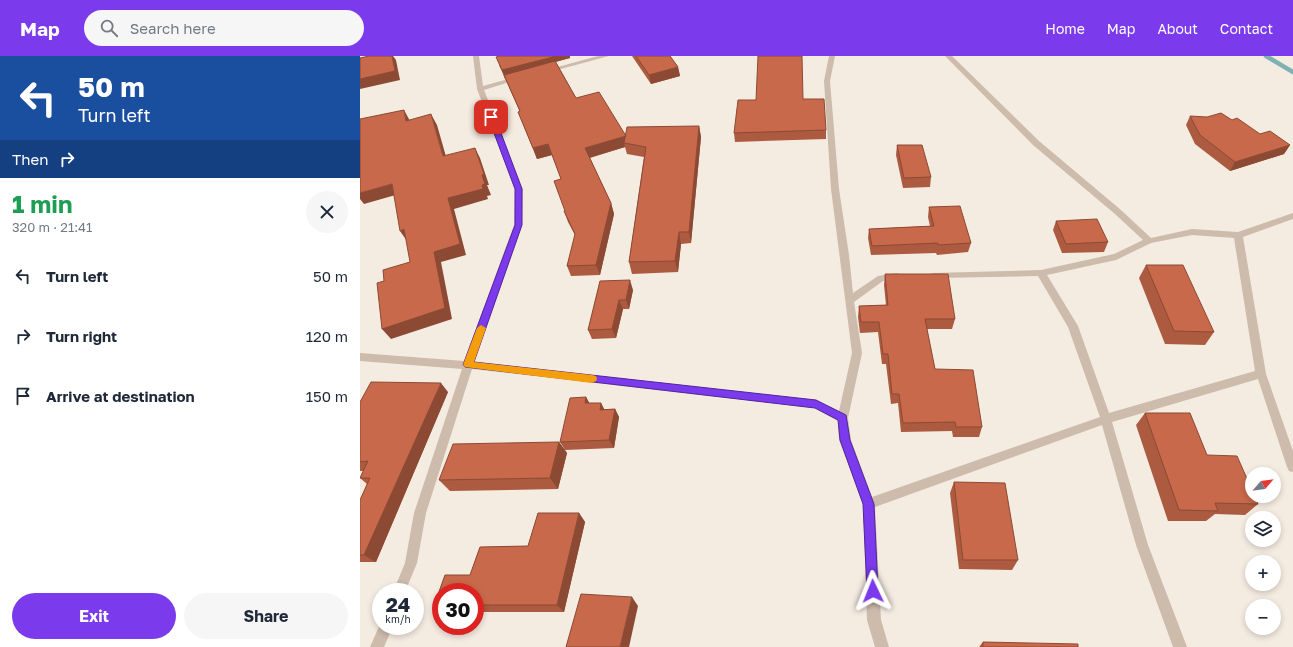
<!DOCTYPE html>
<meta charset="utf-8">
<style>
body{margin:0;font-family:"Golos Text",sans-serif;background:#f6f6f7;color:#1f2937;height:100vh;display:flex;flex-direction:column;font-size:15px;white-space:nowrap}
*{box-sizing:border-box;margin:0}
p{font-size:13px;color:#747a83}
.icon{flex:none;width:22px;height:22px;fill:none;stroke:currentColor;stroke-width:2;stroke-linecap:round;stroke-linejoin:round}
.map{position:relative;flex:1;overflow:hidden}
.side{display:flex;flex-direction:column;background:#fff;width:360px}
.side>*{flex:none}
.top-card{background:#1a4fa0;color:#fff;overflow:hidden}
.needle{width:26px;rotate:62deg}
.tools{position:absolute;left:885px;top:411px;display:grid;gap:8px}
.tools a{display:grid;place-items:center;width:36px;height:36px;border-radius:50%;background:#fff;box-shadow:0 2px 6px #0003;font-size:20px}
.speed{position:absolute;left:12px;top:527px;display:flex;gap:8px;font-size:20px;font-weight:700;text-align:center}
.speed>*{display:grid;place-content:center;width:52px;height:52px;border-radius:50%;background:#fff;box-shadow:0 2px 6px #0003;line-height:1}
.speed small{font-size:10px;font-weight:400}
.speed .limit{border:6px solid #d22;background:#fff;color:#111}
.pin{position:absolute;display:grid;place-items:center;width:34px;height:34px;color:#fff;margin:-17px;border-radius:8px;box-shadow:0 2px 6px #0006}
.me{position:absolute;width:44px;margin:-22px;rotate:358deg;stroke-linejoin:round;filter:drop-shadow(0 0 3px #0008)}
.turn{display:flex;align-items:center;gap:14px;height:84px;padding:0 12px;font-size:18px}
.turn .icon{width:52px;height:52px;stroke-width:2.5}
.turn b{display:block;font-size:28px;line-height:34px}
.then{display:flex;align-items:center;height:38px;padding:0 12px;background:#0003;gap:8px;font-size:15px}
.round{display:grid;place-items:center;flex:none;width:42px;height:42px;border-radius:21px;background:#f6f6f7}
.overview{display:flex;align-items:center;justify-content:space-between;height:68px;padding:0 12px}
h1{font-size:24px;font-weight:700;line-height:30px;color:#1e9e55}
.action{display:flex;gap:8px;margin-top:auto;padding:8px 12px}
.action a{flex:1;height:46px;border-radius:24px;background:#7c3aed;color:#fff;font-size:16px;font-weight:700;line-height:46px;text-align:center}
.action a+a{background:#f6f6f7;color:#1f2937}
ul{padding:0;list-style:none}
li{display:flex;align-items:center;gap:12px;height:60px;padding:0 12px}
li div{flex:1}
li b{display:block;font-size:15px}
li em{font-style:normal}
header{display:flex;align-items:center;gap:24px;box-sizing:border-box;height:56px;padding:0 20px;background:#7c3aed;color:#fff}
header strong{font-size:19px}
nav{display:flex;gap:22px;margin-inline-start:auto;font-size:14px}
.search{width:280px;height:36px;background:#f6f6f7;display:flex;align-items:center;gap:10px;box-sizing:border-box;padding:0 14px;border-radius:22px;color:#747a83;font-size:15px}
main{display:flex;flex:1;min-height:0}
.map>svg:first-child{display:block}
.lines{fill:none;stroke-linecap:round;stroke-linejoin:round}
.stream{stroke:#7fb0b2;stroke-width:4.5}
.minor{fill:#cdbbac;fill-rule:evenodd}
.wall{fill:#ac5a40}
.shaded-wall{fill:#8c4a34}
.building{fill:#c8694b;stroke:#8c4a34}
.route{fill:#7c3aed;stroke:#51269a}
.slow{fill:#f59e0b}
</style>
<header>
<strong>Map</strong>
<div class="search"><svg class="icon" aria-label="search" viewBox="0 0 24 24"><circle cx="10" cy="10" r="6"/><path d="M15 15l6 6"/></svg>Search here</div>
<nav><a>Home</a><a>Map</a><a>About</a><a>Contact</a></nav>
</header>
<main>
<section class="side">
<div class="top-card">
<div class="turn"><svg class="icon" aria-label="left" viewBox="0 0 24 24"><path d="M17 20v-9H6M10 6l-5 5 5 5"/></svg><div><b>50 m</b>Turn left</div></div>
<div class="then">Then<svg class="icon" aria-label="right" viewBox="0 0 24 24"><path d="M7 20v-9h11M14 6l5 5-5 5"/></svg></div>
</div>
<div class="overview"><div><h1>1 min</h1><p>320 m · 21:41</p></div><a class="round"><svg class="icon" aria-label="close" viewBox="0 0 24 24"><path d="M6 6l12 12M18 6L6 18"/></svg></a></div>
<ul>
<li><svg class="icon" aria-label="left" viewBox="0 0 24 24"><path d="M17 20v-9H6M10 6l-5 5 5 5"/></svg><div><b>Turn left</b></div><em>50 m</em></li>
<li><svg class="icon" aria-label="right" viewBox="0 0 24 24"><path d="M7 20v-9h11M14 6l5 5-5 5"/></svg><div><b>Turn right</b></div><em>120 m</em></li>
<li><svg class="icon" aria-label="arrive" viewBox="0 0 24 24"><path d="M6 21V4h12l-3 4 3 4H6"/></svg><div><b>Arrive at destination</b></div><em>150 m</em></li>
</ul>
<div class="action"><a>Exit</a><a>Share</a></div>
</section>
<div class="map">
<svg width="933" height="591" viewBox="0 0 933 591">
<rect width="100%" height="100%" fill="#f4ebe1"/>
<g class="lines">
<path class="stream" d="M 906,0 L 933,16"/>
<path class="minor" d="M 113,0 L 119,0 L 123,30 L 159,20 L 162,22 L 124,34 L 163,133 L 162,169 L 114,306 L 456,344 L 479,355 L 492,297 L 471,133 L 464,25 L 469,0 L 475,0 L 470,25 L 479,133 L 489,199 L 493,237 L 518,220 L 537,217 L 542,220 L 537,223 L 523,225 L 494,246 L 502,297 L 488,362 L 491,384 L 512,441 L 740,361 L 708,271 L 678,220 L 575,222 L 570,219 L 572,217 L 681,214 L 754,198 L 783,184 L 755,158 L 673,89 L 585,0 L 592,0 L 679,85 L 761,154 L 791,182 L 832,173 L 878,176 L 933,157 L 933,163 L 883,181 L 906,318 L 933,395 L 933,416 L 929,415 L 927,411 L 898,323 L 752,366 L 788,489 L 827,591 L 813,591 L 776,489 L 742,369 L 515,451 L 521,564 L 529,591 L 515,591 L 507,564 L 503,448 L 479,384 L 478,365 L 454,352 L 112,313 L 66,457 L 57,507 L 45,536 L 33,536 L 45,507 L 54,457 L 102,313 L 0,305 L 0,297 L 104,305 L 154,169 L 155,133 L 117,33 ZM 832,179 L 874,182 L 895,315 L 749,357 L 718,270 L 687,219 L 756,204 L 791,187 Z
M 238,0 L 249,0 L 186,17 L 183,15 Z
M 21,566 L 21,570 L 33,570 L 24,591 L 10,591 Z"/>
</g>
<path class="wall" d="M 140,0 L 210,0 L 210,2 L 196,6 L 216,42 L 265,80 L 339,70 L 341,81 L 331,187 L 321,188 L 318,216 L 272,218 L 269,206 L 284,101 L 267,98 L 265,91 L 230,102 L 251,147 L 254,158 L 240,219 L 211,220 L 207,210 L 215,179 L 208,166 L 204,155 L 205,155 L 201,123 L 192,99 L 177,103 L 158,56 L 160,56 L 139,9 Z
M 272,0 L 310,0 L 318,11 L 320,20 L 291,28 Z
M 443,43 L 466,74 L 466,83 L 375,86 L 374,77 Z
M 830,60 L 872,64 L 900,78 L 930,89 L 924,98 L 870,115 L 835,88 L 826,69 Z
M 537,89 L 571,121 L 570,131 L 543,132 L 536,99 Z
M 569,151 L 611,187 L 608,196 L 577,199 L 576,197 L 511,199 L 508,182 L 509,173 L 570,170 L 568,161 Z
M 696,165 L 748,186 L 744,196 L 702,197 L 693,174 Z
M 786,209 L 854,276 L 845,289 L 805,288 L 779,222 Z
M 525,218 L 595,263 L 592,273 L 567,273 L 575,313 L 622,371 L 619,381 L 593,381 L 592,375 L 541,376 L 538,347 L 531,348 L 526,308 L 522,308 L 518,276 L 500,277 L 498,261 L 499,250 L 526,249 L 524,229 Z
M 240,225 L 273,234 L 269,253 L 263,253 L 256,282 L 232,283 L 228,274 Z
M 88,336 L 16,506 L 0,506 L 0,444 L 7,428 L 0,422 L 3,415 L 0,415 L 0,346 Z
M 226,341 L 229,347 L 241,347 L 244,353 L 255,353 L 259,361 L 254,392 L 205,394 L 200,386 Z
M 785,357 L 847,399 L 898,448 L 885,459 L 855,458 L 846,465 L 808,465 L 776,369 Z
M 199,386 L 207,397 L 198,433 L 90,435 L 79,424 Z
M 594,426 L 658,504 L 652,514 L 599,513 L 590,437 Z
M 178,457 L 219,457 L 225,466 L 204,556 L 115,556 L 115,536 L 81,536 L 81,551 L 75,547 L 85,519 L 110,519 L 120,491 L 168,490 Z
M 623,586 L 718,591 L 619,591 Z"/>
<path class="shaded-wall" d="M 32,0 L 33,0 L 36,4 L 40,24 L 0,33 L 0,23 Z
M 192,0 L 210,0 L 210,2 L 194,6 L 196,10 L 145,23 L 142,14 Z
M 318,11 L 320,20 L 291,28 L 289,19 Z
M 44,54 L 50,65 L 46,65 Z
M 71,58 L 77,69 L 89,111 L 83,100 Z
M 339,70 L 341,81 L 331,187 L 329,176 Z
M 266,80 L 264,87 L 265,91 L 228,102 L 225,92 Z
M 188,88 L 192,99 L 177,103 L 173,92 Z
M 930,89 L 924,98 L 870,115 L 875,106 Z
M 115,92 L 120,102 L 129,129 L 127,129 L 131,139 L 127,140 L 128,143 L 94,153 L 106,199 L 81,206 L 92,263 L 31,283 L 22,273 L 74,196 L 88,142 L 122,129 L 122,119 Z
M 32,128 L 39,138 L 4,148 L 0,143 L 0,137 Z
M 251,147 L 254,158 L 240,219 L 236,209 Z
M 44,173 L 47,185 L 40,175 Z
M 319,176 L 321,188 L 318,216 L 315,205 Z
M 270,224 L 273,234 L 269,253 L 266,244 Z
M 259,244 L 263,253 L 256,282 L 252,273 Z
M 81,327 L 88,336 L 16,506 L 4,499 Z
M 226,341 L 231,350 L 225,347 Z
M 241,347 L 245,355 L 240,354 Z
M 255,353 L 259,361 L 254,392 L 249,384 Z
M 199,386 L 207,397 L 198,433 L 190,422 Z
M 219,457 L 225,466 L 204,556 L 197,549 Z
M 272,541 L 278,550 L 269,591 L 260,591 Z"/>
<path class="building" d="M 9,0 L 32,0 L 35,15 L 0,23 L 0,2 Z
M 140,0 L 192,0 L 193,1 L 142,14 L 136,1 Z
M 276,0 L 310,0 L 318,11 L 289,19 Z
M 398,0 L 442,0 L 443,43 L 464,43 L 466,74 L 374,77 L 378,44 L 396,44 Z
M 195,5 L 216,42 L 239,36 L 266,80 L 225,92 L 251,147 L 236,209 L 207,210 L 215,178 L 204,155 L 205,155 L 194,125 L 201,123 L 188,88 L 173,92 L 158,56 L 160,55 L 144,19 Z
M 44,54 L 46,65 L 71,58 L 83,100 L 115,92 L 124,118 L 122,119 L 125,128 L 122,129 L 123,133 L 88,142 L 100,188 L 74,196 L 85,252 L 22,273 L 17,227 L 24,225 L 23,214 L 50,206 L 44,173 L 40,175 L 32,128 L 0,137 L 0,63 Z
M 861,57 L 872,64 L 877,62 L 900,78 L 910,75 L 930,89 L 875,106 L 840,79 L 830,60 L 847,61 Z
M 339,70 L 329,176 L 319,176 L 315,205 L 269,206 L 286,91 L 264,87 L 267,71 Z
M 537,89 L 562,89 L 571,121 L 544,122 Z
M 600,150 L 611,187 L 578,189 L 578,187 L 512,190 L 509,173 L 574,170 L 569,151 Z
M 737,163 L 748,186 L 706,188 L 696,165 Z
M 786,209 L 823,209 L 854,276 L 814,275 Z
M 525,218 L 588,218 L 595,263 L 565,263 L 575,313 L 613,314 L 622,371 L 596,371 L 595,366 L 543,367 L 539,338 L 532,338 L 528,298 L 523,298 L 519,266 L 501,266 L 499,250 L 528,249 Z
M 270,224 L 266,244 L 259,244 L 252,273 L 228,274 L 240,225 Z
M 11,326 L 81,327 L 4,499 L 0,499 L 0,444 L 10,422 L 0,422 L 8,405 L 0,406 L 0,346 Z
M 226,341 L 225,347 L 241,347 L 240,354 L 255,353 L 249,384 L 200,386 L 210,342 Z
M 785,357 L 830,357 L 847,399 L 877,400 L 892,434 L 892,440 L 895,440 L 898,448 L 855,447 L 858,455 L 819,454 Z
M 199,386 L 190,422 L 79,424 L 93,388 Z
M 594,426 L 645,427 L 658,504 L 603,504 Z
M 178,457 L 219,457 L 197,549 L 115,549 L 115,536 L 81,536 L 81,547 L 75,547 L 85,519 L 110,519 L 120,491 L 168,490 Z
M 221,538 L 272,541 L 260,591 L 206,591 Z
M 623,586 L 718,588 L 718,591 L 623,591 Z"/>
<path class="route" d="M 131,59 L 135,61 L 162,133 L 162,169 L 114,306 L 456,344 L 486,359 L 490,384 L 514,448 L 518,535 L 517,539 L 513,541 L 508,539 L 507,535 L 503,448 L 480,384 L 478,364 L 455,352 L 105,311 L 103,309 L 155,169 L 155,133 L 128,61 Z"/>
<path class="slow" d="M 121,269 L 126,272 L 114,306 L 232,319 L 236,320 L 237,323 L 236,325 L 232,327 L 105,311 L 103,309 L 117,272 Z"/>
</svg>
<div class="tools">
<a><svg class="needle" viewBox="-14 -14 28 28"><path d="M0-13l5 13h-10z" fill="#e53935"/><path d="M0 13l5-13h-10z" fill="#747a83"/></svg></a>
<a><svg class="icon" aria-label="layers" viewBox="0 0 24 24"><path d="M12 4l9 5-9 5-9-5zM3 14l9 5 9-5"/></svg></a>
<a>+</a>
<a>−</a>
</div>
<div class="speed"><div>24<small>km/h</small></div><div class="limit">30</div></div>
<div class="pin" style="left:131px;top:61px;background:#d93025"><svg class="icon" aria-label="arrive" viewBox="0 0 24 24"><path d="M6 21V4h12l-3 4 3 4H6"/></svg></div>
<svg class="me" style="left:513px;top:535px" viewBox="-20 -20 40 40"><path d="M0-17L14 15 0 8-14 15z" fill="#7c3aed" stroke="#fff" stroke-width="4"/></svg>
</div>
</main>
